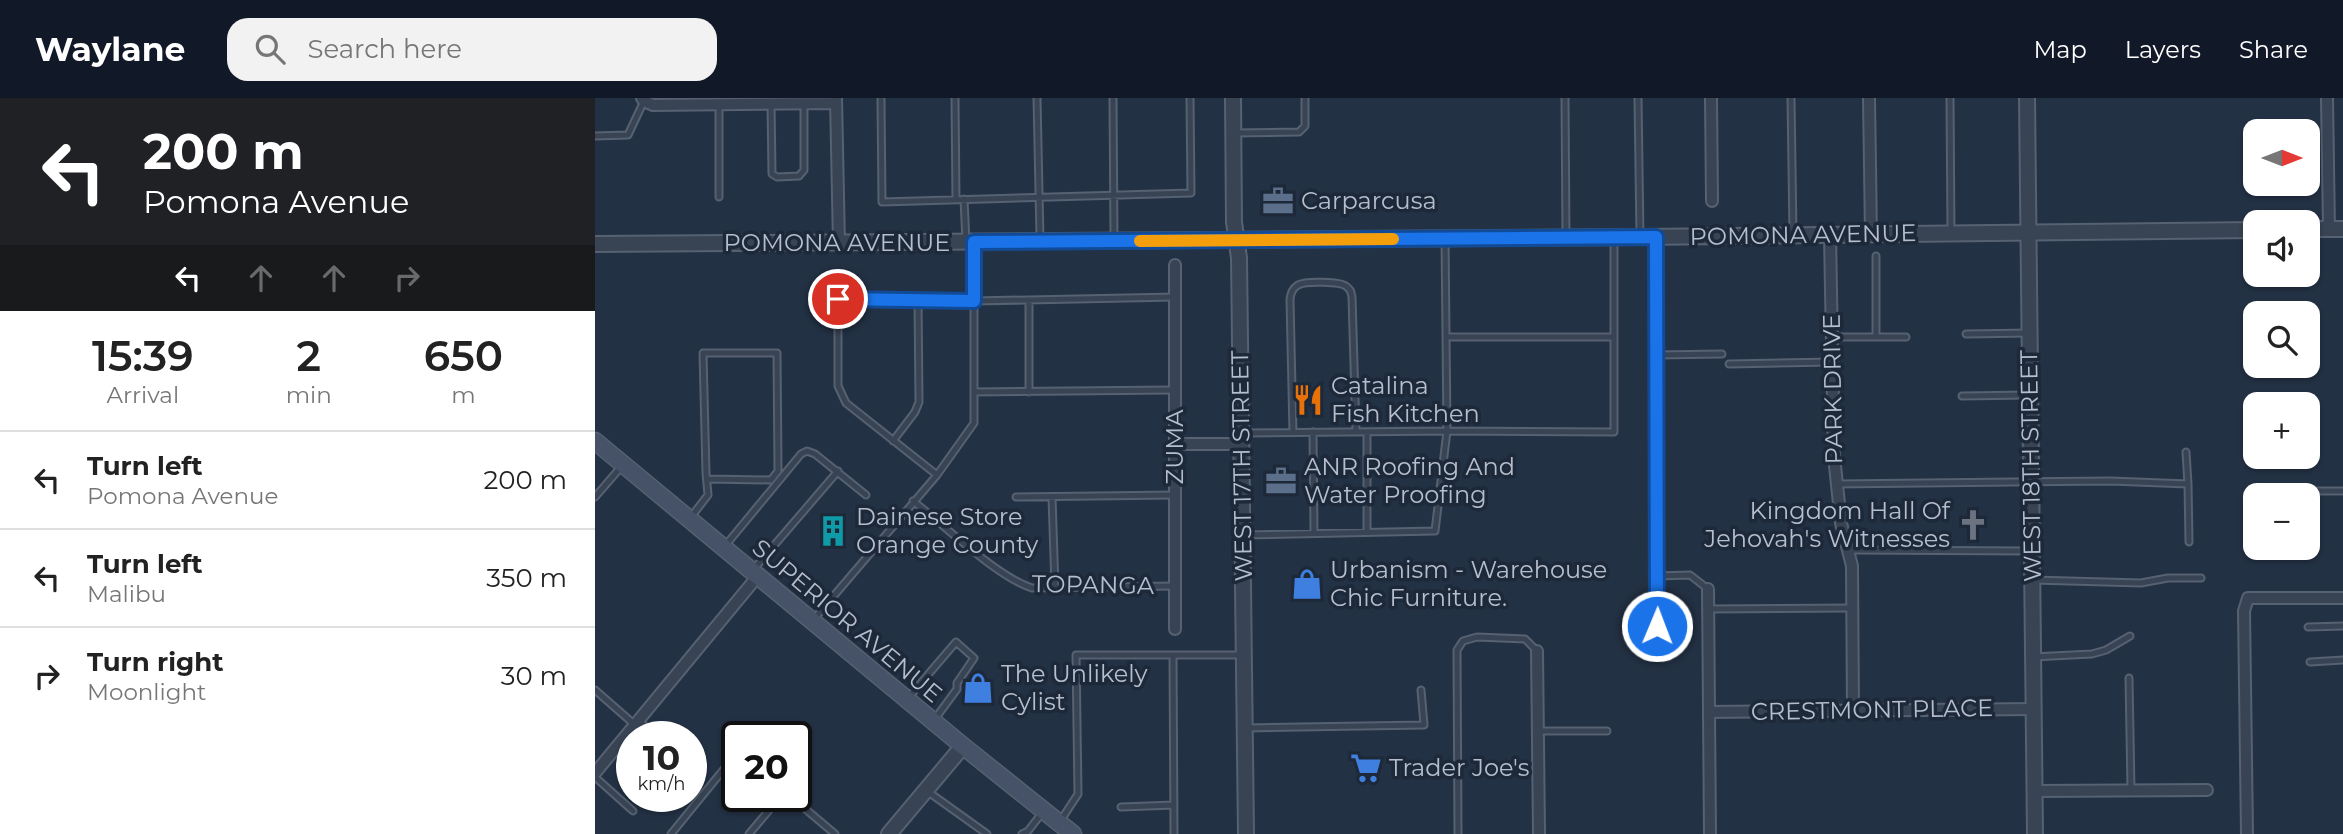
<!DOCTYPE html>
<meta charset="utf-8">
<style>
body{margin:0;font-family:Montserrat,sans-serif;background:#f2f2f2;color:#222;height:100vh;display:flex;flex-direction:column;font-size:26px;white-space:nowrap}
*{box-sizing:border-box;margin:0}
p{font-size:23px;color:#767676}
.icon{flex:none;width:38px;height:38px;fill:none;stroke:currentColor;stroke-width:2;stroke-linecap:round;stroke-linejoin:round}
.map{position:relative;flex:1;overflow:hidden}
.sheet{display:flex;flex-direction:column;background:#fff;width:595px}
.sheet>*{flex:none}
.guide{background:#202124;color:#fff;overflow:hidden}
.needle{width:46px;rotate:90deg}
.controls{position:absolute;left:1648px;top:21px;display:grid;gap:14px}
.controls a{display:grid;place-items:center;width:77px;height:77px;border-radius:14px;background:#fff;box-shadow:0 2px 5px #0004;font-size:35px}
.speed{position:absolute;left:21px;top:623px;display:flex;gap:14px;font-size:35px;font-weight:700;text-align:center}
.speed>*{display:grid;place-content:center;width:91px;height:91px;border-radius:50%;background:#fff;box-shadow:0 2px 5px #0004;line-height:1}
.speed small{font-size:18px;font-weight:400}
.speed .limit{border:4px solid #111;border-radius:10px;background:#fff;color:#111}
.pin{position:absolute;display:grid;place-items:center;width:60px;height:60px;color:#fff;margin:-30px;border:4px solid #fff;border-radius:50%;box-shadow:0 2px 7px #0007}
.me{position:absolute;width:77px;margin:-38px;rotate:1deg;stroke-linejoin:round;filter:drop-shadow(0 0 5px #0008)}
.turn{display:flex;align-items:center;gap:24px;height:147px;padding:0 28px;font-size:32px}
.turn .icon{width:91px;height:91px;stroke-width:2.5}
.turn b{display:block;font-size:49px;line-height:60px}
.lanes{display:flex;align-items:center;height:66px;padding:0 28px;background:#0003;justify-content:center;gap:35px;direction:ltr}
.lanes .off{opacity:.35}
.eta{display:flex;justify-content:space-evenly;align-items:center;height:119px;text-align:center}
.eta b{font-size:42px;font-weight:600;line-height:49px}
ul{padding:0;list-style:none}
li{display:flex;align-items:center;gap:21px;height:98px;padding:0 28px;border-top:2px solid #e0e0e0}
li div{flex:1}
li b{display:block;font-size:26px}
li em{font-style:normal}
header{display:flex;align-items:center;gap:42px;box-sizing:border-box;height:98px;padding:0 35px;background:#111827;color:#fff}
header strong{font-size:33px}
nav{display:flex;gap:38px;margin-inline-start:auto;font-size:24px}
.search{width:490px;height:63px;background:#f2f2f2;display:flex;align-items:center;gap:18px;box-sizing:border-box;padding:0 24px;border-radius:21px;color:#767676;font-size:26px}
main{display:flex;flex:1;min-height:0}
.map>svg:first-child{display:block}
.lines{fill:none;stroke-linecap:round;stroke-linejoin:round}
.service-casing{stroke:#566171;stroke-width:9}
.minor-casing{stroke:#566171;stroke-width:14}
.tertiary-casing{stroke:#566171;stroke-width:18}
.secondary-casing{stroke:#566171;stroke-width:19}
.service{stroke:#384353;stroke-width:5}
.minor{stroke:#384353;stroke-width:10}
.tertiary{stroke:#384353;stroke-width:14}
.secondary{stroke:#455267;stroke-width:16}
.route-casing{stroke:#114b97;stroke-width:18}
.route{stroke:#1a73e8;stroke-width:12}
.slow{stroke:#f59e0b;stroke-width:12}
.labels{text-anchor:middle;stroke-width:7;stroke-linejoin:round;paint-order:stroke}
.poi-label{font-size:24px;fill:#b5becd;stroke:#1d2839;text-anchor:start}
.street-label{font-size:24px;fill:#b5becd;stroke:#1d2839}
</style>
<header>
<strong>Waylane</strong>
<div class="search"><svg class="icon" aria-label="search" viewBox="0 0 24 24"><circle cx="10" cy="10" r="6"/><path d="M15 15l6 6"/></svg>Search here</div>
<nav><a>Map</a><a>Layers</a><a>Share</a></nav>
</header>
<main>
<section class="sheet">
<div class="guide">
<div class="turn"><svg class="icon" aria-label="left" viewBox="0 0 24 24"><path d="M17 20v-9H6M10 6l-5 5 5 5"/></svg><div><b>200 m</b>Pomona Avenue</div></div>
<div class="lanes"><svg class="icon" aria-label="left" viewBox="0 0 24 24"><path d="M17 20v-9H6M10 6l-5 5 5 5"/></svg><svg class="icon off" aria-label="ahead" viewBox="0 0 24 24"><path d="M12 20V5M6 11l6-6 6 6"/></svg><svg class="icon off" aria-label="ahead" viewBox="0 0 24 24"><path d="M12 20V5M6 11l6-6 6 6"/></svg><svg class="icon off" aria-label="right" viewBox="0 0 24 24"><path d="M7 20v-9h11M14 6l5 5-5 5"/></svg></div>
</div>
<div class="eta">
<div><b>15:39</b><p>Arrival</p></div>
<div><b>2</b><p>min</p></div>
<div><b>650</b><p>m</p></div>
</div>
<ul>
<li><svg class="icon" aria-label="left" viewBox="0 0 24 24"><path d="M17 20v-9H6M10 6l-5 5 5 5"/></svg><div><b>Turn left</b><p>Pomona Avenue</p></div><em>200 m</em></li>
<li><svg class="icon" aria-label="left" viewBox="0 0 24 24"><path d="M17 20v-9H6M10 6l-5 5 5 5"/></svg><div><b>Turn left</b><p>Malibu</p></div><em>350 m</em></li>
<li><svg class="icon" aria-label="right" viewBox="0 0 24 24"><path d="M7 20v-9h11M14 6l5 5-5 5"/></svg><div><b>Turn right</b><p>Moonlight</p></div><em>30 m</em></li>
</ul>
</section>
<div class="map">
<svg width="1748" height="736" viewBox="0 0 1748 736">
<rect width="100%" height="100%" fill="#233144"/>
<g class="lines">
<defs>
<path id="service" d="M 286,0 L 287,104 L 596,95 L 595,0
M 360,0 L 361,102
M 442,0 L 445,140
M 518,0 L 519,140
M 970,0 L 971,139
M 1043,0 L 1045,139
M 1196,0 L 1198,137
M 1355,0 L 1356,135
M 176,5 L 177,76 L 182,79 L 204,78 L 209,72 L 209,5
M 124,6 L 124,99
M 638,35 L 704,34 L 710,28 L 710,0
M 0,38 L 33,37 L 49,3
M 369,101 L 371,144
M 1061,139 L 1062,528
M 1281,158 L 1281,239
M 434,202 L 434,294
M 1371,236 L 1435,235
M 851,239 L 1019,239
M 1237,239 L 1311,239
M 1062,257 L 1127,256
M 1134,266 L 1237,264
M 379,294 L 579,292
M 1367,298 L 1432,297
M 718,334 L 719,435
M 772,334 L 772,434
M 648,335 L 852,333 L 850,140
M 698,335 L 695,201 C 696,195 697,191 703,187 C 710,183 746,183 752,189 C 756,192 756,194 757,199 L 761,334
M 298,343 L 320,314 L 324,304 L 323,201
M 342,377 L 251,305 L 243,288 L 243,201 L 379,203 L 580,199
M 1241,386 L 1516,383 L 1593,386 L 1591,354
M 1593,386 L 1594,444
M 1717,393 L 1748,393
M 0,399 L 26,369
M 421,399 L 580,397
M 457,399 L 460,489
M 318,403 C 349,427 402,479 437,490 L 580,488
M 96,419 L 113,397 L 111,375 L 108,255 L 182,255 L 183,373 L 176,382 L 112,381
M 650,437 L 840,433 L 852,333 L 1019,334 L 1019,141
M 130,448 L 206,356 L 212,353 L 220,356 L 271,397
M 1255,452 L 1434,453
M 158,472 L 243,373
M 1062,478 L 1095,477 L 1113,491
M 1438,482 L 1546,485 L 1573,480 L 1606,480
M 1114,511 L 1257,510
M 219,521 L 342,377 L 379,325 L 379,144
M 1713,529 L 1748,528
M 578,557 L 579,736
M 1438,559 L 1497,556 L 1511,552 L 1535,538
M 1715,564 L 1748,562
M 1534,580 L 1536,692
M 0,592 L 40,627
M 313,600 L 361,544 L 379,560 L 362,585 L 362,591 L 340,621
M 43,622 L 62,639
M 651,630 L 829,627 L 826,592
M 943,633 L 1012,633
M 0,679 L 38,713
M 332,693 L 392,736
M 195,698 L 240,736
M 526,709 L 579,707
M 466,722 L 483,696 L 481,557 L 648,557
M 76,736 L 142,655
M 154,736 L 186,698
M 427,736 L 433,733 L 447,715
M 863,736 L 862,552 L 868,543 L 882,539 L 930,541 L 942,553"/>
<path id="minor" d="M 47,0 L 49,3 L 58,7 L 241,5
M 241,0 L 244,146
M 1116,0 L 1117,103
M 1274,0 L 1276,137
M 1732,0 L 1734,131
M 1235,137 L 1239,358 L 1246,425 L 1257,468 L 1258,612
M 580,167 L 580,531
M 580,346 L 646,346
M 1113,491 L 1115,736
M 942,553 L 944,736
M 1114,614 L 1439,611
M 0,675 L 162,479
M 1439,693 L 1612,692
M 1652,736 L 1649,513 L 1653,500 L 1748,500"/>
<path id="tertiary" d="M 638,0 L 639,124 L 644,160 L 651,736
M 1432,0 L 1440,736
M 1713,131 L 1748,131
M 0,146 L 1045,139 L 1661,132
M 294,736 L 368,648"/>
<path id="secondary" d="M 0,343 L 368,648 L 478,736"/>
</defs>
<use href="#service" class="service-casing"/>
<use href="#minor" class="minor-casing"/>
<use href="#tertiary" class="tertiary-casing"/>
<use href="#secondary" class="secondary-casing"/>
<use href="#service" class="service"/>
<use href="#minor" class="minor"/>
<use href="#tertiary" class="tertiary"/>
<use href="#secondary" class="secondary"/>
</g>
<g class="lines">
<defs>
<path id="route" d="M 243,201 L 379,203 L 379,144 L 1061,139 L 1062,528"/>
</defs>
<use href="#route" class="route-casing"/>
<use href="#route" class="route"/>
<path class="slow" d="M 545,143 L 798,141"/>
</g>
<defs>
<symbol id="office-bare" viewBox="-9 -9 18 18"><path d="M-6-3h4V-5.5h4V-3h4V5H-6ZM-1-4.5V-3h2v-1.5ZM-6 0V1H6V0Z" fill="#5c6f8a" stroke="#1d2839" stroke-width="2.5" paint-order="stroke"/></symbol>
<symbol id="restaurant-bare" viewBox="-9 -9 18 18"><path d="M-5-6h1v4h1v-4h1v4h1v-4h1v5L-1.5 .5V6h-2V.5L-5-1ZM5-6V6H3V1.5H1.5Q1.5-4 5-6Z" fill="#e8710a" stroke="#1d2839" stroke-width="2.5" paint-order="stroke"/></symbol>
<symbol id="church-bare" viewBox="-9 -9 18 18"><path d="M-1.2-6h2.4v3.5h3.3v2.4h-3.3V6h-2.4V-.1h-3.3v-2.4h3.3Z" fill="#6b7280" stroke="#1d2839" stroke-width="2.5" paint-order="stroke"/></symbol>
<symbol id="building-bare" viewBox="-9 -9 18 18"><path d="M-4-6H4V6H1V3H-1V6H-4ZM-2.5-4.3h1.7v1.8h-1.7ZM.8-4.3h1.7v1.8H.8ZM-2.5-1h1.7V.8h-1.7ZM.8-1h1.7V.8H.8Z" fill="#0f9aa8" stroke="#1d2839" stroke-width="2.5" paint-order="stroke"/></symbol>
<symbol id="shop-bare" viewBox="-9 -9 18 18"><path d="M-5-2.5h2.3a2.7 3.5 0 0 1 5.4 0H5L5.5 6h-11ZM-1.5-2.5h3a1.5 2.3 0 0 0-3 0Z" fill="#3f7fe0" stroke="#1d2839" stroke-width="2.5" paint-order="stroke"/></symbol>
<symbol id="supermarket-bare" viewBox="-9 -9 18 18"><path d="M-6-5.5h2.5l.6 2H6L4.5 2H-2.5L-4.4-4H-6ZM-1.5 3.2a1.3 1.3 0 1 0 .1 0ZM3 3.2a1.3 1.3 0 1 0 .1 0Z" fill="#3f7fe0" stroke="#1d2839" stroke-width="2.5" paint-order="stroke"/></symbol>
</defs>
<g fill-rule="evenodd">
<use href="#office-bare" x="661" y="81" width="44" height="44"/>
<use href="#restaurant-bare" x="691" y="280" width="44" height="44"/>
<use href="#office-bare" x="664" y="361" width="44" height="44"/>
<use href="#church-bare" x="1356" y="405" width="44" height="44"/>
<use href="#building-bare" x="216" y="411" width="44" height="44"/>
<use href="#shop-bare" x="690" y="464" width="44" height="44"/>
<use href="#shop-bare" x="361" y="568" width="44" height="44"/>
<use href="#supermarket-bare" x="749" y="648" width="44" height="44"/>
</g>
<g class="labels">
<g class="poi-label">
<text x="706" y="111">Carparcusa</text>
<text x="736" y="296">Catalina<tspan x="736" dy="28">Fish Kitchen</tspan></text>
<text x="709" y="377">ANR Roofing And<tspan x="709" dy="28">Water Proofing</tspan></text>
<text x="1355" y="421" text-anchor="end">Kingdom Hall Of<tspan x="1355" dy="28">Jehovah's Witnesses</tspan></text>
<text x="261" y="427">Dainese Store<tspan x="261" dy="28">Orange County</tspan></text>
<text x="735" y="480">Urbanism - Warehouse<tspan x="735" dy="28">Chic Furniture.</tspan></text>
<text x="406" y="584">The Unlikely<tspan x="406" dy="28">Cylist</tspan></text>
<text x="794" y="678">Trader Joe's</text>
</g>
<g class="street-label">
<text transform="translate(1208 137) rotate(-1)" y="8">POMONA AVENUE</text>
<text x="242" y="153">POMONA AVENUE</text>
<text transform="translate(1238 291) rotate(-91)" y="8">PARK DRIVE</text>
<text transform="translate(580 349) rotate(-90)" y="8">ZUMA</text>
<text transform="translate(647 368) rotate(-91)" y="8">WEST 17TH STREET</text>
<text transform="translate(1436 368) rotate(-91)" y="8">WEST 18TH STREET</text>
<text transform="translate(498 487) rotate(1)" y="8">TOPANGA</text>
<text transform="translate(252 523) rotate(40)" y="8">SUPERIOR AVENUE</text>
<text transform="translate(1277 612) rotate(-1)" y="8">CRESTMONT PLACE</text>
</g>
</g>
</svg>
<div class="controls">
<a><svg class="needle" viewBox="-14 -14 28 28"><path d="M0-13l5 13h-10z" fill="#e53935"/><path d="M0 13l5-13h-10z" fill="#767676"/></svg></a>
<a><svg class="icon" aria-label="sound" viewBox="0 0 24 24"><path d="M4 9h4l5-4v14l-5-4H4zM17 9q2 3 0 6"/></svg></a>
<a><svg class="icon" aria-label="search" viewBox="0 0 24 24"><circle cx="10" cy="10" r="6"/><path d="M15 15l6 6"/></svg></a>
<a>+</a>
<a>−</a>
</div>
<div class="speed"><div>10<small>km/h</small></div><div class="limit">20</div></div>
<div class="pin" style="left:243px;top:201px;background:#d93025"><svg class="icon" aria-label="arrive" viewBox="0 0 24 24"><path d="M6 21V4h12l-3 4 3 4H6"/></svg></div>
<svg class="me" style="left:1062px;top:528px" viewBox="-20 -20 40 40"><circle r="17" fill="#1a73e8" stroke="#fff" stroke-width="3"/><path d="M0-11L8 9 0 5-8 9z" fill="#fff"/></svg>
</div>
</main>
